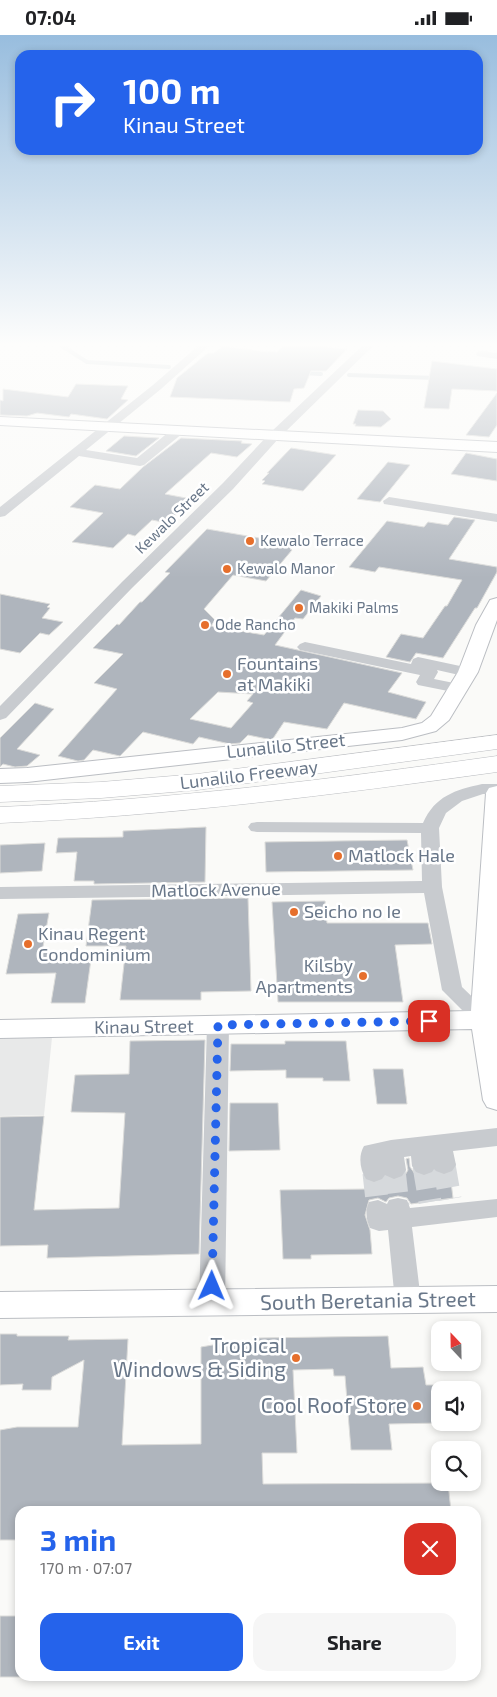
<!DOCTYPE html>
<meta charset="utf-8">
<style>
body{margin:0;font-family:"Exo 2",sans-serif;background:#f6f6f6;color:#202124;height:100vh;display:flex;flex-direction:column;font-size:19px;white-space:nowrap}
*{box-sizing:border-box;margin:0}
p{font-size:16px;color:#757577}
.icon{flex:none;width:28px;height:28px;fill:none;stroke:currentColor;stroke-width:2;stroke-linecap:round;stroke-linejoin:round}
.map{position:relative;flex:1;overflow:hidden}
.drawer{position:absolute;left:15px;top:1471px;width:466px;height:175px;display:flex;flex-direction:column;background:#fff;border-radius:15px;box-shadow:0 2px 8px #0003}
.drawer>*{flex:none}
.hud{position:absolute;left:15px;top:15px;width:468px;height:105px;border-radius:15px;box-shadow:0 2px 8px #0003;background:#2563eb;color:#fff;overflow:hidden}
.needle{width:32px;rotate:338deg}
.controls{position:absolute;left:431px;top:1286px;display:grid;gap:10px}
.controls a{display:grid;place-items:center;width:50px;height:50px;border-radius:10px;background:#fff;box-shadow:0 2px 8px #0003;font-size:25px}
.pin{position:absolute;display:grid;place-items:center;width:42px;height:42px;color:#fff;margin:-21px;border-radius:10px;box-shadow:0 2px 8px #0006}
.me{position:absolute;width:55px;margin:-28px;rotate:1deg;stroke-linejoin:round;filter:drop-shadow(0 0 4px #0008)}
.turn{display:flex;align-items:center;gap:18px;height:105px;padding:0 25px;font-size:22px}
.turn .icon{width:65px;height:65px;stroke-width:2.5}
.turn b{display:block;font-size:35px;line-height:42px}
.round{display:grid;place-items:center;flex:none;width:52px;height:52px;border-radius:15px;background:#f6f6f6}
.summary{display:flex;align-items:center;justify-content:space-between;height:85px;padding:0 25px}
h1{font-size:30px;font-weight:700;line-height:38px;color:#2563eb}
.action{display:flex;gap:10px;margin-top:auto;padding:10px 25px}
.action a{flex:1;height:58px;border-radius:15px;background:#2563eb;color:#fff;font-size:20px;font-weight:700;line-height:58px;text-align:center}
.action a+a{background:#f6f6f6;color:#202124}
.status{display:flex;justify-content:space-between;align-items:center;height:35px;padding:0 25px;background:#fff;direction:ltr}
.status svg{height:14px;fill:currentColor}
.map>svg:first-child{display:block}
.built{fill:#e8e9e9}
.lines{fill:none;stroke-linecap:round;stroke-linejoin:round}
.stream{stroke:#c1cacf;stroke-width:4}
.building{fill:#afb5bd;stroke:#dcdcda;fill-rule:evenodd}
.minor-tunnel{stroke:#d6d9dc;stroke-width:23;stroke-dasharray:23 11;stroke-linecap:butt}
.major-casing{stroke:#bbbec3;stroke-width:2}
.highway-casing{stroke:#bbbdc1;stroke-width:1}
.minor{fill:#c8cbcf;fill-rule:evenodd}
.major{fill:#fff;fill-rule:evenodd}
.highway{fill:#fff;fill-rule:evenodd}
.route{stroke:#2563eb;stroke-width:9;stroke-dasharray:0 16.2}
.poi-dot{fill:#e66f2c;stroke:#fff;stroke-width:2}
.labels{text-anchor:middle;stroke-width:5;stroke-linejoin:round;paint-order:stroke}
.far-street-label{font-size:15px;fill:#697789;stroke:#fff}
.far-poi-label{font-size:15px;fill:#697789;stroke:#fff;text-anchor:start}
.poi-label{font-size:18px;fill:#697789;stroke:#fff;text-anchor:start}
.street-label{font-size:18px;fill:#697789;stroke:#fff}
.near-street-label{font-size:21px;fill:#697789;stroke:#fff}
.near-poi-label{font-size:21px;fill:#697789;stroke:#fff;text-anchor:end}
</style>
<div class="status"><b>07:04</b><svg viewBox="0 0 49 12"><path d="M0 12V9h3v3zM5 12V6h3v6zM10 12V3h3v9zM15 12V0h3v12zM26 1h20v11H26zM47 4h2v5h-2z"/></svg></div>
<div class="map">
<svg width="497" height="1662" viewBox="0 0 497 1662">
<rect width="100%" height="100%" fill="#fafaf8"/>
<path class="built" d="M 53,993 L 44,1080 L 0,1081 L 0,994 Z"/>
<g class="lines">
<path class="stream" d="M 62,311 L 87,327 L 169,332
M 303,338 L 321,339
M 349,340 L 436,343"/>
</g>
<path class="building" d="M 223,311 L 268,317 L 269,316 L 277,317 L 283,311 L 317,311 L 347,314 L 326,336 L 311,336 L 304,353 L 294,354 L 290,367 L 170,362 L 177,343 L 208,318 L 214,318 Z
M 432,326 L 497,334 L 497,356 L 452,354 L 449,374 L 424,373 Z
M 76,349 L 128,351 L 121,364 L 128,365 L 107,384 L 71,379 L 69,382 L 37,378 L 27,381 L 0,380 L 0,365 L 3,366 L 3,354 L 68,362 Z
M 497,358 L 497,390 L 489,402 L 466,400 Z
M 358,375 L 383,376 L 391,384 L 381,392 L 355,391 L 356,389 L 353,389 Z
M 124,401 L 159,403 L 136,421 L 106,416 Z
M 181,403 L 242,406 L 241,408 L 252,409 L 237,422 L 211,418 L 165,459 L 186,463 L 184,465 L 190,466 L 167,488 L 152,485 L 135,501 L 128,499 L 113,513 L 72,507 L 103,478 L 70,472 L 95,450 L 120,454 L 143,432 Z
M 291,413 L 336,420 L 303,456 L 262,449 L 265,446 L 262,445 L 269,438 L 267,438 Z
M 466,418 L 497,424 L 497,446 L 451,439 Z
M 388,427 L 410,430 L 380,467 L 357,464 Z
M 454,482 L 475,485 L 449,524 L 497,532 L 497,537 L 477,573 L 475,573 L 443,623 L 416,618 L 410,627 L 386,622 L 401,599 L 423,603 L 445,571 L 447,571 L 462,545 L 379,532 L 375,537 L 349,532 L 387,486 L 424,492 L 428,487 L 448,490 Z
M 207,494 L 294,509 L 290,514 L 292,515 L 266,546 L 233,540 L 204,574 L 215,585 L 211,591 L 264,600 L 301,555 L 321,561 L 303,584 L 295,583 L 275,610 L 402,638 L 388,657 L 426,667 L 416,684 L 344,668 L 327,694 L 284,687 L 272,705 L 248,700 L 240,708 L 230,709 L 199,702 L 193,709 L 143,697 L 120,721 L 93,715 L 84,725 L 78,726 L 58,721 L 117,654 L 94,648 L 123,619 L 93,613 L 117,589 L 119,590 L 140,567 L 142,567 L 170,538 L 165,537 ZM 218,657 L 253,659 L 247,666 L 253,668 L 231,693 L 190,684 Z
M 0,559 L 50,569 L 47,572 L 50,573 L 42,583 L 63,587 L 49,600 L 40,598 L 20,618 L 0,614 Z
M 35,668 L 54,674 L 17,714 L 40,720 L 27,731 L 15,732 L 3,729 L 0,732 L 0,703 Z
M 206,792 L 205,847 L 94,849 L 94,846 L 74,846 L 77,817 L 56,818 L 58,803 L 123,802 L 123,796 Z
M 407,805 L 413,835 L 266,837 L 265,807 Z
M 45,808 L 42,836 L 0,838 L 0,810 Z
M 248,863 L 251,956 L 201,957 L 201,965 L 120,965 L 126,911 L 86,911 L 92,865 Z
M 325,866 L 327,888 L 428,888 L 432,909 L 395,910 L 403,967 L 278,967 L 272,867 Z
M 49,878 L 42,917 L 92,917 L 85,968 L 51,968 L 56,938 L 6,939 L 18,879 Z
M 205,1005 L 199,1219 L 47,1223 L 48,1210 L 0,1211 L 0,1082 L 44,1081 L 34,1175 L 119,1173 L 125,1078 L 71,1077 L 75,1040 L 129,1039 L 130,1006 Z
M 285,1006 L 346,1006 L 350,1046 L 323,1046 L 323,1043 L 286,1043 L 286,1035 L 230,1036 L 231,1009 L 285,1009 Z
M 373,1034 L 403,1034 L 407,1069 L 377,1069 Z
M 230,1068 L 278,1068 L 280,1115 L 229,1116 Z
M 409,1123 L 410,1132 L 415,1139 L 423,1142 L 434,1137 L 443,1141 L 450,1139 L 453,1163 L 411,1169 L 407,1163 L 398,1161 L 389,1163 L 386,1167 L 378,1163 L 369,1165 L 365,1180 L 370,1195 L 372,1219 L 311,1220 L 311,1224 L 283,1224 L 280,1155 L 371,1154 L 370,1148 L 375,1149 L 386,1142 L 395,1146 L 404,1142 L 408,1135 L 406,1124 Z
M 0,1299 L 17,1299 L 17,1301 L 69,1301 L 68,1305 L 128,1304 L 122,1410 L 201,1409 L 201,1312 L 230,1307 L 259,1311 L 259,1303 L 388,1301 L 391,1333 L 423,1332 L 426,1350 L 440,1350 L 440,1388 L 389,1389 L 392,1415 L 351,1415 L 345,1341 L 334,1341 L 333,1334 L 293,1335 L 297,1418 L 262,1418 L 263,1449 L 448,1448 L 451,1476 L 20,1476 L 20,1505 L 0,1505 L 0,1395 L 17,1392 L 78,1392 L 84,1325 L 52,1342 L 51,1355 L 22,1355 L 23,1349 L 0,1350 Z
M 0,1581 L 20,1581 L 20,1642 L 0,1642 Z"/>
<g class="lines">
<path class="minor-tunnel" d="M 444,1130 L 450,1164
M 424,1131 L 430,1167
M 394,1135 L 398,1171
M 374,1138 L 378,1174"/>
<defs>
<path id="major" d="M 0,382 L 497,407 L 497,417 L 0,390 Z
M 497,563 L 497,585 L 478,637 L 449,685 L 436,696 L 402,705 L 27,747 L 0,748 L 0,734 L 27,733 L 402,693 L 422,688 L 431,681 L 458,637 L 476,590 L 490,565 Z
M 497,751 L 497,1075 L 487,1072 L 483,1065 L 472,994 L 0,1003 L 0,985 L 471,976 L 486,758 L 489,753 Z
M 497,1251 L 497,1277 L 0,1283 L 0,1257 Z"/>
<path id="highway" d="M 497,700 L 497,714 L 197,755 L 101,763 L 0,767 L 0,751 L 101,747 L 197,739 Z
M 497,721 L 497,737 C 332,760 167,781 0,788 L 0,772 C 167,765 332,744 497,721 Z"/>
</defs>
<use href="#major" class="major-casing"/>
<use href="#highway" class="highway-casing"/>
<path class="minor" d="M 198,311 L 209,311 L 161,354 L 86,415 L 137,423 L 175,392 L 183,392 L 185,395 L 183,398 L 144,430 L 140,431 L 79,421 L 5,481 L 0,482 L 0,472 L 153,350 Z
M 362,311 L 373,311 L 279,403 L 233,454 L 132,553 L 6,683 L 0,685 L 0,671 L 122,547 L 223,448 L 271,397 Z
M 481,316 L 497,318 L 497,324 L 477,321 L 476,319 L 477,317 Z
M 389,462 L 497,479 L 497,487 L 384,469 L 383,466 Z
M 305,607 L 411,629 L 413,624 L 418,622 L 474,634 L 476,637 L 474,640 L 468,642 L 437,635 L 438,637 L 434,644 L 464,650 L 466,653 L 464,656 L 458,658 L 418,650 L 416,647 L 420,640 L 300,615 L 297,612 L 300,609 Z
M 482,749 L 497,749 L 497,759 L 483,759 L 462,766 L 446,778 L 439,793 L 442,852 L 462,952 L 489,978 L 497,978 L 497,992 L 477,990 L 442,955 L 424,858 L 0,864 L 0,852 L 422,846 L 421,798 L 257,797 L 251,796 L 248,792 L 251,788 L 257,787 L 423,788 C 435,761 455,755 482,749 Z
M 218,983 L 226,985 L 229,990 L 225,1268 L 221,1275 L 212,1279 L 203,1275 L 199,1268 L 207,990 L 210,985 Z
M 497,1093 L 497,1111 L 453,1116 L 456,1130 L 452,1136 L 444,1139 L 436,1136 L 434,1134 L 432,1137 L 424,1140 L 416,1137 L 412,1131 L 411,1121 L 404,1122 L 406,1135 L 402,1141 L 394,1144 L 385,1140 L 382,1144 L 374,1147 L 366,1144 C 360,1135 358,1121 364,1111 L 391,1105 Z
M 398,1163 L 407,1165 L 410,1173 L 497,1164 L 497,1182 L 412,1192 L 421,1266 L 417,1273 L 408,1277 L 399,1273 L 395,1266 L 388,1195 L 379,1196 L 370,1193 C 366,1184 365,1176 369,1167 L 378,1165 L 387,1169 L 389,1165 Z"/>
<use href="#major" class="major"/>
<use href="#highway" class="highway"/>
</g>
<linearGradient id="sky" x2="0" y2="1"><stop stop-color="#98bdde"/><stop offset="0.57" stop-color="#fdfdfc"/><stop offset="1" stop-color="#fdfdfc" stop-opacity="0"/></linearGradient>
<rect width="497" height="543" fill="url(#sky)"/>
<g class="lines">
<path class="route" d="M 212,1251 L 218,990 L 429,986"/>
</g>
<g class="poi-dot">
<circle cx="250" cy="506" r="5"/>
<circle cx="227" cy="534" r="5"/>
<circle cx="299" cy="573" r="5"/>
<circle cx="205" cy="590" r="5"/>
<circle cx="227" cy="639" r="5"/>
<circle cx="338" cy="821" r="5"/>
<circle cx="294" cy="877" r="5"/>
<circle cx="28" cy="909" r="5"/>
<circle cx="363" cy="941" r="5"/>
<circle cx="296" cy="1323" r="5"/>
<circle cx="417" cy="1371" r="5"/>
</g>
<g class="labels">
<g class="far-street-label">
<text transform="translate(172 483) rotate(-44)" y="5">Kewalo Street</text>
</g>
<g class="far-poi-label">
<text x="260" y="511">Kewalo Terrace</text>
<text x="237" y="539">Kewalo Manor</text>
<text x="309" y="578">Makiki Palms</text>
<text x="215" y="595">Ode Rancho</text>
</g>
<g class="poi-label">
<text x="237" y="635">Fountains<tspan x="237" dy="21">at Makiki</tspan></text>
<text x="348" y="827">Matlock Hale</text>
<text x="304" y="883">Seicho no Ie</text>
<text x="38" y="905">Kinau Regent<tspan x="38" dy="21">Condominium</tspan></text>
<text x="353" y="937" text-anchor="end">Kilsby<tspan x="353" dy="21">Apartments</tspan></text>
</g>
<g class="street-label">
<text transform="translate(286 711) rotate(-6)" y="6">Lunalilo Street</text>
<text transform="translate(249 740) rotate(-7)" y="6">Lunalilo Freeway</text>
<text transform="translate(216 855) rotate(-1)" y="6">Matlock Avenue</text>
<text transform="translate(144 992) rotate(-1)" y="6">Kinau Street</text>
</g>
<g class="near-street-label">
<text transform="translate(368 1266) rotate(-1)" y="7">South Beretania Street</text>
</g>
<g class="near-poi-label">
<text x="286" y="1318">Tropical<tspan x="286" dy="24">Windows &amp; Siding</tspan></text>
<text x="407" y="1378">Cool Roof Store</text>
</g>
</g>
</svg>
<div class="controls">
<a><svg class="needle" viewBox="-14 -14 28 28"><path d="M0-13l5 13h-10z" fill="#e53935"/><path d="M0 13l5-13h-10z" fill="#757577"/></svg></a>
<a><svg class="icon" aria-label="sound" viewBox="0 0 24 24"><path d="M4 9h4l5-4v14l-5-4H4zM17 9q2 3 0 6"/></svg></a>
<a><svg class="icon" aria-label="search" viewBox="0 0 24 24"><circle cx="10" cy="10" r="6"/><path d="M15 15l6 6"/></svg></a>
</div>
<div class="pin" style="left:429px;top:986px;background:#d93025"><svg class="icon" aria-label="arrive" viewBox="0 0 24 24"><path d="M6 21V4h12l-3 4 3 4H6"/></svg></div>
<svg class="me" style="left:212px;top:1251px" viewBox="-20 -20 40 40"><path d="M0-17L14 15 0 8-14 15z" fill="#2563eb" stroke="#fff" stroke-width="4"/></svg>
<div class="hud">
<div class="turn"><svg class="icon" aria-label="right" viewBox="0 0 24 24"><path d="M7 20v-9h11M14 6l5 5-5 5"/></svg><div><b>100 m</b>Kinau Street</div></div>
</div>
<section class="drawer">
<div class="summary"><div><h1>3 min</h1><p>170 m · 07:07</p></div><a class="round" style="background:#d93025;color:#fff"><svg class="icon" aria-label="close" viewBox="0 0 24 24"><path d="M6 6l12 12M18 6L6 18"/></svg></a></div>
<div class="action"><a>Exit</a><a>Share</a></div>
</section>
</div>
